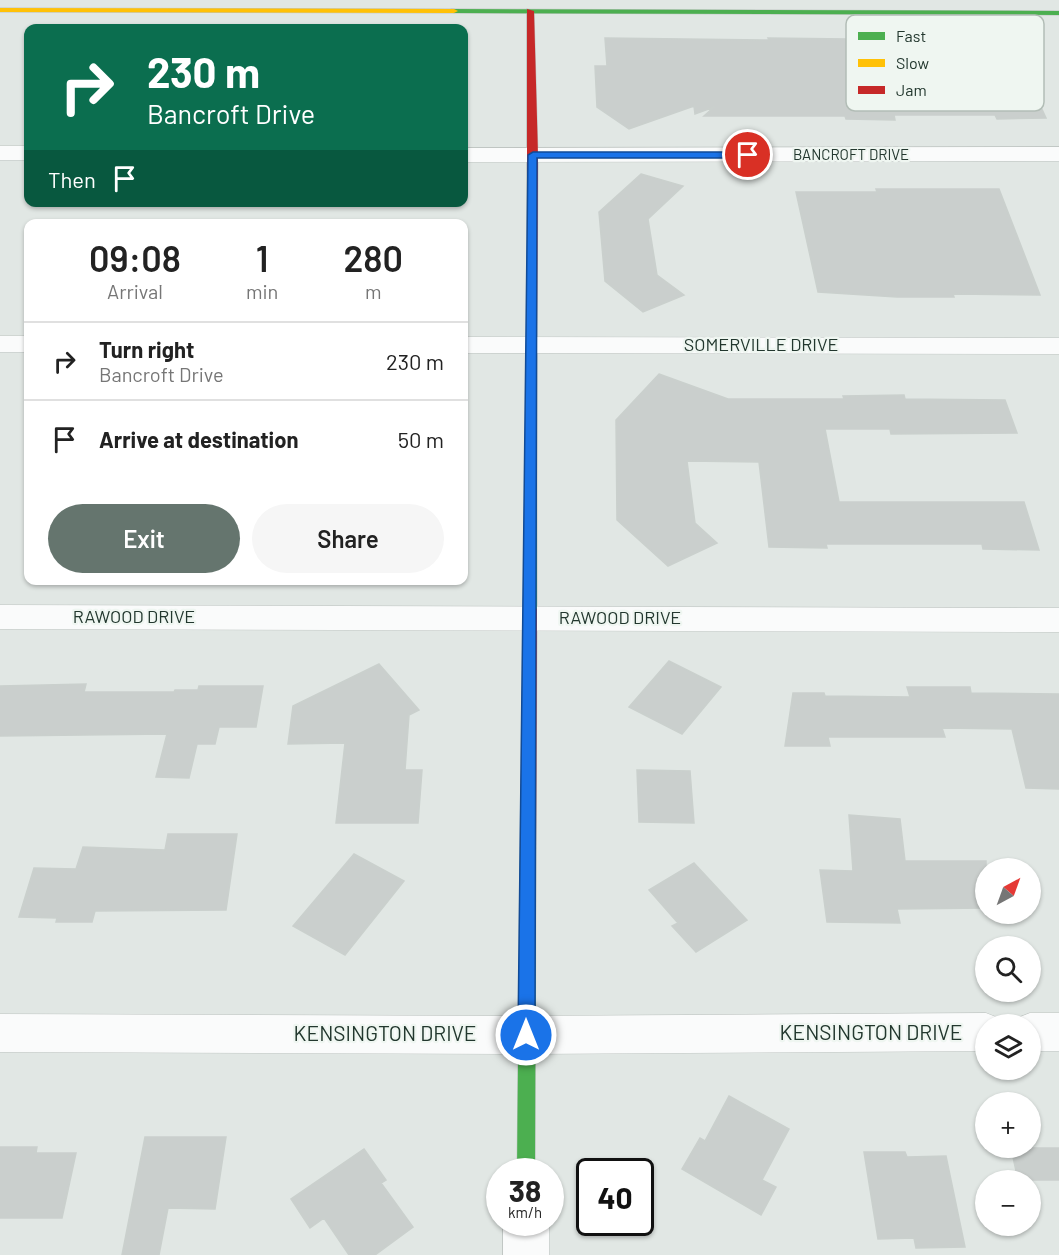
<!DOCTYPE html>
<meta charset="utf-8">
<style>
body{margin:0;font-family:Barlow,sans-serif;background:#f6f6f6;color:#222;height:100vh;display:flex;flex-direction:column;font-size:22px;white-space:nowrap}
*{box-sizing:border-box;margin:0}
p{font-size:20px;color:#767676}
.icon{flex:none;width:33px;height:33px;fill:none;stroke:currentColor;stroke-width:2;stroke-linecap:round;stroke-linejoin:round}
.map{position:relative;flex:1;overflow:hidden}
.side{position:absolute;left:24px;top:219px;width:444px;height:366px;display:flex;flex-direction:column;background:#fff;border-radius:12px;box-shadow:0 2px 4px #0004}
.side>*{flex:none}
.hud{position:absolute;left:24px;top:24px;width:444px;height:183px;border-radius:12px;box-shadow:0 2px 4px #0004;background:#0b6e4f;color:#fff;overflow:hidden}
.needle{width:39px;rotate:41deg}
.fabs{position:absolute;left:975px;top:858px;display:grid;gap:12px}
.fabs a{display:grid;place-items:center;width:66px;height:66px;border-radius:50%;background:#fff;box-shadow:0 2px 4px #0004;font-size:30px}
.speed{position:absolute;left:486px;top:1158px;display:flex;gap:12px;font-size:30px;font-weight:700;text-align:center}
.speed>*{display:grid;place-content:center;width:78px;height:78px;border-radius:50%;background:#fff;box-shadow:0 2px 4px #0004;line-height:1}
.speed small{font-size:15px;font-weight:400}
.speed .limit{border:3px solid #111;border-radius:9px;background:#fff;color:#111}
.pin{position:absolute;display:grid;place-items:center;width:51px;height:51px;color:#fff;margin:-26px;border:3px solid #fff;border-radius:50%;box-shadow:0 2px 6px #0007}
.me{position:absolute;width:66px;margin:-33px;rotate:0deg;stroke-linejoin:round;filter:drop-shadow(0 0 4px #0008)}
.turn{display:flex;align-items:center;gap:21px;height:126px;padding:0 24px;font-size:27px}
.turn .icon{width:78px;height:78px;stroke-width:2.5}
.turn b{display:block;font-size:42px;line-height:51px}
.then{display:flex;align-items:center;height:57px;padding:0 24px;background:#0003;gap:12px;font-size:22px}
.eta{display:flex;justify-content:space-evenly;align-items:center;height:102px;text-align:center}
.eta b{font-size:36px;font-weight:600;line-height:42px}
.button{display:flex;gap:12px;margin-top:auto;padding:12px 24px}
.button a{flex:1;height:69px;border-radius:36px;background:#65756e;color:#fff;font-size:24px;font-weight:600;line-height:69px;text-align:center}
.button a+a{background:#f6f6f6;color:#222}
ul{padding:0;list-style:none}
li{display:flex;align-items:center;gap:18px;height:78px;padding:0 24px;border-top:2px solid #e0e0e0}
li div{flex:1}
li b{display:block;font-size:22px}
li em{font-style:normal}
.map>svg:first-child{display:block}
.building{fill:#cacfcd;stroke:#cad0cd;stroke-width:1.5}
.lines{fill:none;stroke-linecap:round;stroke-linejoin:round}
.street-casing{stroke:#bec4c1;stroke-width:1}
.fast-casing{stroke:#bec4c1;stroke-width:1}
.slow-casing{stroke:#bec4c1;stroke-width:1}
.jam-casing{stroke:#bec4c1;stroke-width:1}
.street{fill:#fafbfb;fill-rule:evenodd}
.fast{fill:#4caf50;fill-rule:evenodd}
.slow{fill:#ffc107;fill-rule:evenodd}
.jam{fill:#c62828;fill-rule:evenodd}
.route{fill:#1a73e8;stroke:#114b97;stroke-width:1.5}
.labels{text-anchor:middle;stroke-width:4.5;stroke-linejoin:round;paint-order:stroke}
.far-street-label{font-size:15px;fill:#22372e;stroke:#eff6f1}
.street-label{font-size:18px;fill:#22372e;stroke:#eff6f1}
.near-street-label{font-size:21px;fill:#22372e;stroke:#eff6f1}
.key{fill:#eff6f1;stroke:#b2bdb6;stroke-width:1.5}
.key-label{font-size:16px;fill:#22372e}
</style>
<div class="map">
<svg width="1059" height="1255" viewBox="0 0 1059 1255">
<rect width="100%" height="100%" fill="#e1e7e4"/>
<path class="building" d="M 605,38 L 769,40 L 768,38 L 932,40 L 931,38 L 990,38 L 1010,40 L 1046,118 L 997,119 L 995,115 L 894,115 L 895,120 L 846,119 L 845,116 L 704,116 L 714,107 L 695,114 L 694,106 L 629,129 L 597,107 L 595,66 L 607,66 Z
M 641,174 L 683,186 L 648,219 L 657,275 L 684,295 L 643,312 L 605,281 L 599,212 Z
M 876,189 L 999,189 L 1040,295 L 953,294 L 954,297 L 897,297 L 818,292 L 796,192 L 877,192 Z
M 659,374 L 728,399 L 844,399 L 843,396 L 904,395 L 905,399 L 1005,400 L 1017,433 L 891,434 L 890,429 L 825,429 L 839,502 L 1024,502 L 1039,550 L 983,549 L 982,544 L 826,544 L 827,548 L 769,547 L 759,462 L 687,461 L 695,523 L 717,543 L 668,566 L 617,520 L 616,420 Z
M 669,661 L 721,687 L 682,734 L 629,707 Z
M 379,664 L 419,710 L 409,715 L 405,770 L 422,770 L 418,823 L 336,823 L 345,743 L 288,744 L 293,706 Z
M 86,684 L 84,692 L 174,692 L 175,690 L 198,690 L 199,686 L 263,686 L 256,727 L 219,727 L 215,744 L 197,744 L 189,778 L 156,777 L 167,734 L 0,736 L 0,686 Z
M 907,687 L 970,687 L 971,693 L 1059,694 L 1059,789 L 1026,788 L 1012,729 L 942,728 L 945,737 L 828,737 L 830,746 L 785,746 L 793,693 L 824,693 L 825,696 L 910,697 Z
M 637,770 L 690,771 L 694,823 L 639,822 Z
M 849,815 L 900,819 L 905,861 L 986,861 L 986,908 L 897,909 L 900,923 L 827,922 L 820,870 L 853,871 Z
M 168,834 L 237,834 L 226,910 L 95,911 L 92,922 L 56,922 L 57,918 L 19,917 L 34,868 L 76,869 L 83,847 L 165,850 Z
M 354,854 L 404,881 L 345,955 L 293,926 Z
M 694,863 L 747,920 L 696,952 L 672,926 L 678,923 L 649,890 Z
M 729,1096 L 789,1129 L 762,1180 L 776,1187 L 761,1215 L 682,1169 L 700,1138 L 705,1141 Z
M 145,1137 L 226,1137 L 215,1209 L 168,1208 L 159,1255 L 122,1255 Z
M 0,1147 L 37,1147 L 36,1153 L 76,1153 L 62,1218 L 0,1218 Z
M 1011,1148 L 1059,1148 L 1059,1180 L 1018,1180 Z
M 364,1149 L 386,1180 L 381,1183 L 413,1227 L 375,1255 L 349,1255 L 324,1218 L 310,1228 L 291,1199 Z
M 864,1152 L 905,1152 L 907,1157 L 946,1156 L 965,1247 L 916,1248 L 914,1238 L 878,1239 Z"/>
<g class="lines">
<defs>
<path id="street" d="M 0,146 L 28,146 L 28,160 L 0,160 Z
M 1059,147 L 1059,161 L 464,162 L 464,148 Z
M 0,336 L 28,336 L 28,352 L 0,352 Z
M 464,337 L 1059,338 L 1059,354 L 464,353 Z
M 0,605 L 1059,608 L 1059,632 L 0,629 Z
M 986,1013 L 1001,1019 L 1003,1024 L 986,1024 L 986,1051 L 527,1054 L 0,1052 L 0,1014 L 527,1016 Z
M 1030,1013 L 1059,1013 L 1059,1051 L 1030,1051 L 1030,1024 L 1013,1024 L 1015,1019 Z
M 503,1222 L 549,1222 L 549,1255 L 503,1255 Z"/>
<path id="fast" d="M 451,9 L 1059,11 L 1059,15 L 454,13 L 450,11 Z
M 532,325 L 537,328 L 537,609 L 530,614 L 523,609 L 527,328 Z
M 528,842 L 533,844 L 536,848 L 535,1172 L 517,1172 L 520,848 L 523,844 Z"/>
<path id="slow" d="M 0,8 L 454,9 L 458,11 L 454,13 L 0,12 Z"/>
<path id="jam" d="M 527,9 L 534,11 L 538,155 L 537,328 L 532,331 L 527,328 Z
M 530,604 L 537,609 L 536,848 L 533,852 L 528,854 L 523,852 L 520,848 L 523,609 Z"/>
</defs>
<use href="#street" class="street-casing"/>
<use href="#fast" class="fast-casing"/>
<use href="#slow" class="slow-casing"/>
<use href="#jam" class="jam-casing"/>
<use href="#street" class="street"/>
<use href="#fast" class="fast"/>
<use href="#slow" class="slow"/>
<use href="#jam" class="jam"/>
</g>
<path class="route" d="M 533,152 L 748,152 L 753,155 L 748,158 L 537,158 L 535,1035 L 533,1040 L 526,1042 L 520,1040 L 518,1035 L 528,155 Z"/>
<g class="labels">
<g class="far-street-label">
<text x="851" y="160">BANCROFT DRIVE</text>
</g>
<g class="street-label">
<text x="761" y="351">SOMERVILLE DRIVE</text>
<text x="134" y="623">RAWOOD DRIVE</text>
<text x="620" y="624">RAWOOD DRIVE</text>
</g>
<g class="near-street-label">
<text x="871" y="1040">KENSINGTON DRIVE</text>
<text x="385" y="1041">KENSINGTON DRIVE</text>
</g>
</g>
<rect x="846" y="15" width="198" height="96" rx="9" class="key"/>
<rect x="858" y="32" width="27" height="8" fill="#4caf50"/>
<rect x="858" y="59" width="27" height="8" fill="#ffc107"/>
<rect x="858" y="86" width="27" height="8" fill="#c62828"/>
<g class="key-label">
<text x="896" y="42">Fast</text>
<text x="896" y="69">Slow</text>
<text x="896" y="96">Jam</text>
</g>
</svg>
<div class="fabs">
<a><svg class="needle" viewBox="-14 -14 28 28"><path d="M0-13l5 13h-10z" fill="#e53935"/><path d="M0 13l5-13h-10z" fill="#767676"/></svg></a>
<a><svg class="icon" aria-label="search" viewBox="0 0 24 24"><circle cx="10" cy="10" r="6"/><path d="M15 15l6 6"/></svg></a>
<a><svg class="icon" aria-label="layers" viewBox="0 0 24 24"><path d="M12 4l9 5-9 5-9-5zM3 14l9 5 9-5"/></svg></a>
<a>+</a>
<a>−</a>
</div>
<div class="speed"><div>38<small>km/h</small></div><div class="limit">40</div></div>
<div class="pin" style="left:748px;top:155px;background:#d93025"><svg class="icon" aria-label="arrive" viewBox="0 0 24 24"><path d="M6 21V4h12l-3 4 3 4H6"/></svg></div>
<svg class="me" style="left:526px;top:1035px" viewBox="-20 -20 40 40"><circle r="17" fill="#1a73e8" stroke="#fff" stroke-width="3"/><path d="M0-11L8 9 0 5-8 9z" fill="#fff"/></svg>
<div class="hud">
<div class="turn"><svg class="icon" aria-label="right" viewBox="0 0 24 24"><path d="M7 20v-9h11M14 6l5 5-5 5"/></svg><div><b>230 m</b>Bancroft Drive</div></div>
<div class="then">Then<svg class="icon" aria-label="arrive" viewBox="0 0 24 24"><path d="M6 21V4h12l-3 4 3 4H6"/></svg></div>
</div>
<section class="side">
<div class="eta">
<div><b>09:08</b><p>Arrival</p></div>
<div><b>1</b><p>min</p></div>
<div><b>280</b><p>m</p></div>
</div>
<ul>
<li><svg class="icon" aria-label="right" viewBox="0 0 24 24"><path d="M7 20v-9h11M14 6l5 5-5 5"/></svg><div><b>Turn right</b><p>Bancroft Drive</p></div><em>230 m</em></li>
<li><svg class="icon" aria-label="arrive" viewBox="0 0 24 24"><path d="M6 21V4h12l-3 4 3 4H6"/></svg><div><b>Arrive at destination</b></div><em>50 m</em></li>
</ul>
<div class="button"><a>Exit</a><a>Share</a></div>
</section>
</div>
